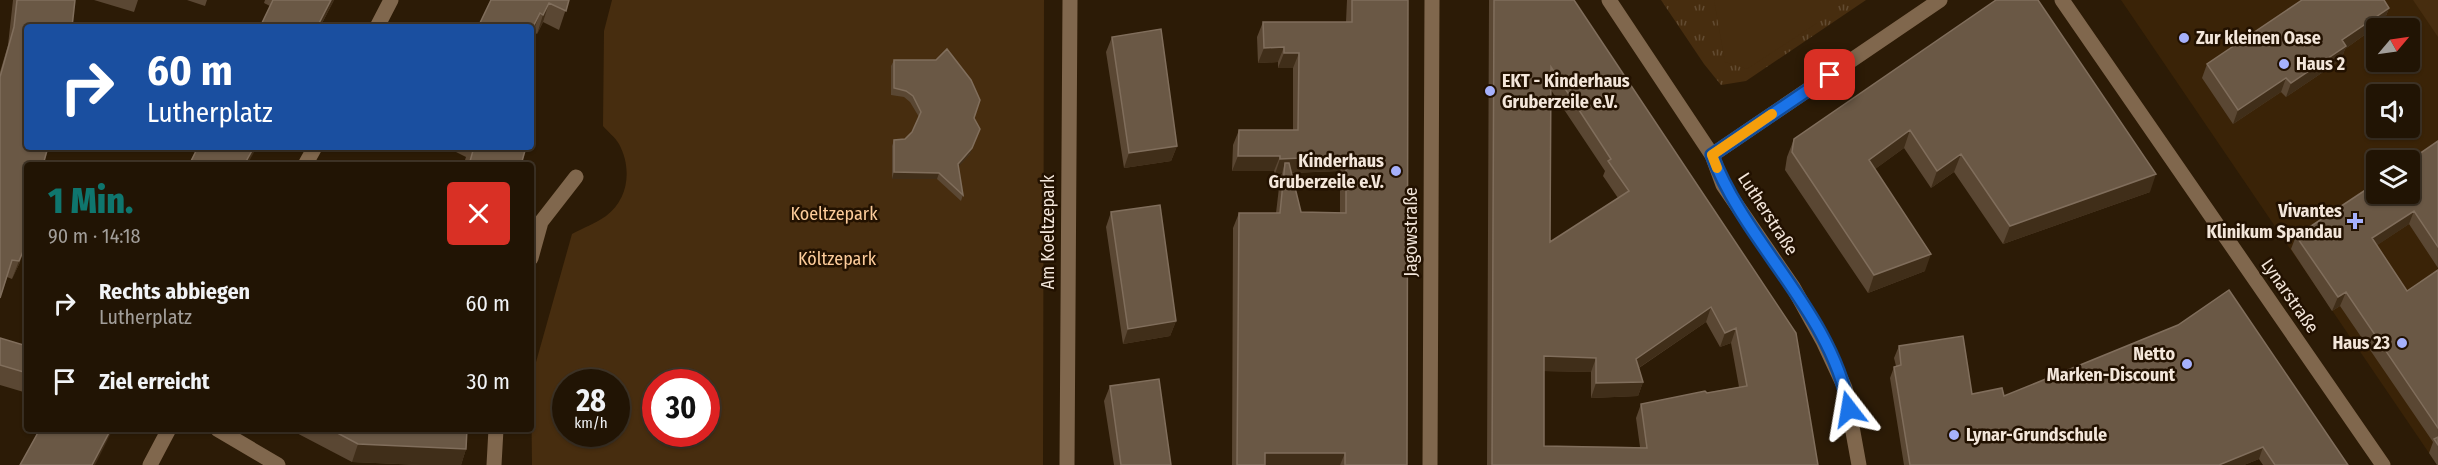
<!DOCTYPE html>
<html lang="de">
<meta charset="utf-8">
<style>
body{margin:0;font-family:"Fira Sans Condensed",sans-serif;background:#2d2113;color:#f1f3f6;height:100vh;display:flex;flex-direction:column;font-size:22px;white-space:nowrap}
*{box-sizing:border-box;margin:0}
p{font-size:20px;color:#a29e9a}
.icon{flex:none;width:33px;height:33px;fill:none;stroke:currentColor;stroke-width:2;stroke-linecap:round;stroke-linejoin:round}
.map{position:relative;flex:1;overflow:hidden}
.panel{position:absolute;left:24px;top:162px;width:510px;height:270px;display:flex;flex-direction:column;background:#211404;border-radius:6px;box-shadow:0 2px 4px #0004,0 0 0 2px #3e3326}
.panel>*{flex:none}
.hud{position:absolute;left:24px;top:24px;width:510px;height:126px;border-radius:6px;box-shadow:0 2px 4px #0004,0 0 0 2px #3e3326;background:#1a4fa0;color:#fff;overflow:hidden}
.needle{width:39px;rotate:61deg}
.controls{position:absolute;left:2366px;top:18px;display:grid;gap:12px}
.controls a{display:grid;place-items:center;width:54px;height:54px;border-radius:6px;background:#211404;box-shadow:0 2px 4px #0004,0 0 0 2px #3e3326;font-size:30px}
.speed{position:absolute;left:552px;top:369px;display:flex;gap:12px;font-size:30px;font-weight:700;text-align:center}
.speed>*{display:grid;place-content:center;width:78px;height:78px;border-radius:50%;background:#211404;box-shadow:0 2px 4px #0004,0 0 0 2px #3e3326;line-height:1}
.speed small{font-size:15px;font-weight:400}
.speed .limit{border:9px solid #d22;background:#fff;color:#111}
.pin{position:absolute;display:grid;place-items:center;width:51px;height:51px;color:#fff;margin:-26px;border-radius:12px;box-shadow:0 3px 9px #0006}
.me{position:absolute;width:66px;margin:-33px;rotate:346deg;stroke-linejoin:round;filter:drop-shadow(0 0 4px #0008)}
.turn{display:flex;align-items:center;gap:21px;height:126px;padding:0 24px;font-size:27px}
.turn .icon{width:78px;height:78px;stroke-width:2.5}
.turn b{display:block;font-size:42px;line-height:51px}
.round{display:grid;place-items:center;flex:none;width:63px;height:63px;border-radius:6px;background:#2d2113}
.head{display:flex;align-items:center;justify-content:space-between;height:102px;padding:0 24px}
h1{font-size:36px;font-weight:800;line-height:45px;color:#0f766e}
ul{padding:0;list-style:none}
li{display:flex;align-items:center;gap:18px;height:78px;padding:0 24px}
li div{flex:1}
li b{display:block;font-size:22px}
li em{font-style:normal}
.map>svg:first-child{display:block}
.built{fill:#3a2307;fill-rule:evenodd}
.grass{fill:url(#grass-tufts)}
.green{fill:#472d0f;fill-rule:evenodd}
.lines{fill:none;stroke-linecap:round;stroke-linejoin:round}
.minor{stroke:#80674d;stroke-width:15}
.wall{fill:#5a4733;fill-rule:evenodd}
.shaded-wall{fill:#402e19}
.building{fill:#6a5845;stroke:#806e5c;stroke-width:1.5;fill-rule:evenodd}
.route-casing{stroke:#114b97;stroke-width:15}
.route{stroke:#1a73e8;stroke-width:10}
.slow{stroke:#f59e0b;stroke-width:10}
.poi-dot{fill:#a6b1fc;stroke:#210;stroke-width:2}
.labels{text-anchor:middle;stroke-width:5;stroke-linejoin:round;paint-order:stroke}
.poi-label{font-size:18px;font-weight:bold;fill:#f3e6da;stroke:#210;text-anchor:start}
.park-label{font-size:18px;fill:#fdcc9a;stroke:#210}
.street-label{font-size:18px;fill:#f3e6da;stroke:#210}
</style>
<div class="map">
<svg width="2438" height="465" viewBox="0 0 2438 465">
<defs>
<pattern id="grass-tufts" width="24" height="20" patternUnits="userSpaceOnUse" patternTransform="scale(1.5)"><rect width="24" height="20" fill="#472d0f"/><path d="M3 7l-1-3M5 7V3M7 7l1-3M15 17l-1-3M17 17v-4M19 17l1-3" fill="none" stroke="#624b31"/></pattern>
</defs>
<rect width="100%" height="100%" fill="#2c1b06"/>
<path class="built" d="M 2121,0 L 2438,0 L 2438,447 L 2429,453 ZM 2376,28 L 2409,28 L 2409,62 L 2376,62 ZM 2376,94 L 2409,94 L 2409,128 L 2376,128 ZM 2376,160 L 2409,160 L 2409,194 L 2376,194 Z"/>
<path class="grass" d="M 1661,0 L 1866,0 L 1746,81 L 1721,85 L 1704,64 Z"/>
<path class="green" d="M 612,0 L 1044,0 L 1043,465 L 532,465 L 531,380 L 572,234 C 583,228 596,223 606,216 C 629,199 632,168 619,144 C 615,137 608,132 603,126 L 604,31 ZM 566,382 L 616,382 L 616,434 L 566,434 ZM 656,382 L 706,382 L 706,434 L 656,434 Z
M 1714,0 L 1817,0 L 1817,23 L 1747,69 L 1725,62 Z
M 2413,0 L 2438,0 L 2438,37 Z"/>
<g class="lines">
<path class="minor" d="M 1609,0 L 1712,155 L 1723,185 L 1793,287 L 1823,341 L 1845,388 L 1859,465
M 2062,0 L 2383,465
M 377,27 L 391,0
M 1712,155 L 1940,0
M 305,165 L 315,147
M 531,258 L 541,222 L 576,177
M 217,429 L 278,465
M 150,465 L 169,429
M 494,465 L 496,429
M 1067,465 L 1070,0
M 1430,465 L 1432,0"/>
</g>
<path class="wall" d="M 13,0 L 75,0 L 27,165 L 20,262 L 12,279 L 7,277 L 0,298 L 0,72 L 8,45 Z
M 94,0 L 138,0 L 134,12 Z
M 187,0 L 207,0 L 205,6 Z
M 265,0 L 334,0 L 320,27 L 260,27 L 270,6 L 264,3 Z
M 491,0 L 569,0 L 559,30 L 543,22 L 537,34 Z
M 1347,0 L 1408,0 L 1407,465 L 1232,465 L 1233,228 L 1239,213 L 1276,213 L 1280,179 L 1282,173 L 1275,174 L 1274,171 L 1232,171 L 1233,145 L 1239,130 L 1293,130 L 1293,68 L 1278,68 L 1278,62 L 1258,63 L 1257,37 L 1263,22 L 1346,22 ZM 1340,171 L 1340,213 L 1301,212 L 1291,173 Z
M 1489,0 L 1574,0 L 1818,465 L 1487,465 ZM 1551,90 L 1605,171 L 1603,176 L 1618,198 L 1550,242 ZM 1706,322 L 1720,347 L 1731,343 L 1739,387 L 1641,404 L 1636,418 L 1640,447 L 1544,446 L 1544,371 L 1591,372 L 1591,398 L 1638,396 L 1643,382 L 1639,368 Z
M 1996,0 L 2150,192 L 2003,244 L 1954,172 L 1931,188 L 1904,148 L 1875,169 L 1925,271 L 1868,293 L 1785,170 L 1787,157 L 1794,139 Z
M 2389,8 L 2384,21 L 2345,49 L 2341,60 L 2286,97 L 2281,92 L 2233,124 L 2202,78 L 2207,64 Z
M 1112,37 L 1177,146 L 1171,161 L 1124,168 L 1106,52 Z
M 894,60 L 974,118 L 970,154 L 958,167 L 963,195 L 961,201 L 937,179 L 892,179 L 892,146 L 894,140 L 905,139 L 912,132 L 919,117 L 910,102 L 904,97 L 891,95 L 891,66 Z
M 2438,141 L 2438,268 L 2409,224 L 2377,245 L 2407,291 L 2438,270 L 2438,465 L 2437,465 L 2429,453 L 2433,442 L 2340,306 L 2332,311 L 2291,249 L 2296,236 L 2376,194 Z
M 76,147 L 94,147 L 92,152 Z
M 446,147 L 526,147 L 521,165 L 467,165 L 464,163 L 466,157 Z
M 1111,212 L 1176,321 L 1170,336 L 1123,344 L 1106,227 Z
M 2178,325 L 2348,465 L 2263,465 L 2259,459 L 2244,465 L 1904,465 L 1890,378 L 1894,367 L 1896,366 L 1894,358 L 1899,346 L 1972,394 L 2004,396 Z
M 0,338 L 27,346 L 27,393 L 0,385 Z
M 1110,386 L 1171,465 L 1114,465 L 1104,401 Z
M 289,429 L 467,429 L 466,449 L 461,465 L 421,465 L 352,462 Z"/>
<path class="shaded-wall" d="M 331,0 L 334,0 L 320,27 L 317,27 Z
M 549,3 L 543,22 L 537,34 L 543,15 Z
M 2389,8 L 2384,21 L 2345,49 L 2341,60 L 2286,97 L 2291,83 L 2342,40 Z
M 540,13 L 533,32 L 531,37 L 531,31 Z
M 1284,47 L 1278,62 L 1258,63 L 1264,48 Z
M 1284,53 L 1299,53 L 1293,68 L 1278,68 Z
M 2286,78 L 2281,92 L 2233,124 L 2238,110 Z
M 980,129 L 970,154 L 955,171 L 958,164 Z
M 1910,130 L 1904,148 L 1863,178 L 1869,160 Z
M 1177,146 L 1171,161 L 1124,168 L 1129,153 Z
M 254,147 L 257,147 L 247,165 L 244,165 Z
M 1961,154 L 1954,172 L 1931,188 L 1937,171 Z
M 1238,156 L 1280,156 L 1274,171 L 1232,171 Z
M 1346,156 L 1340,171 L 1284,173 L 1285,163 L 1282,173 L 1275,174 L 1280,159 Z
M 894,172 L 939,173 L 937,179 L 892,179 Z
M 2156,174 L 2150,192 L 2003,244 L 2010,226 Z
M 2414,211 L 2409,224 L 2367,252 L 2372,238 Z
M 26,245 L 20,262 L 12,279 L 19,261 Z
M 1931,254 L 1925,271 L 1868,293 L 1874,275 Z
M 2346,292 L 2340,306 L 2332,311 L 2338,297 Z
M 1711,307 L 1706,322 L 1631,373 L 1636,359 Z
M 1176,321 L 1170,336 L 1123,344 L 1128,329 Z
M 1736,328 L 1731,343 L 1720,347 L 1725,333 Z
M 1544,356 L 1596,358 L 1591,372 L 1539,371 Z
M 1643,382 L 1638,396 L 1591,398 L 1596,383 Z
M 111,429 L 113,429 L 95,465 L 92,465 Z
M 358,444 L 466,449 L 461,465 L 421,465 L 352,462 Z
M 2263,447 L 2259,459 L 2244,465 L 2219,465 Z
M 1265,453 L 1345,453 L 1340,465 L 1261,465 Z"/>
<path class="building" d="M 17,0 L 75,0 L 72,27 L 27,27 L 27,147 L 48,147 L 43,165 L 27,165 L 27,242 L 19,261 L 12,260 L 0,298 L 0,77 L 14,27 Z
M 273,0 L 331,0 L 317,27 L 260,27 Z
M 491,0 L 569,0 L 566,11 L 549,3 L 543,15 L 540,13 L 531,31 L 531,27 L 478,27 Z
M 1352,0 L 1408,0 L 1407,465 L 1345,465 L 1345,453 L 1265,453 L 1265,465 L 1237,465 L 1239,213 L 1280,213 L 1285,163 L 1289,163 L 1301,212 L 1346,213 L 1346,156 L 1280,159 L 1280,156 L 1238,156 L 1239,130 L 1298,130 L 1299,53 L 1284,53 L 1284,47 L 1264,48 L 1263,22 L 1352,22 Z
M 1494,0 L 1574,0 L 1796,333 L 1818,465 L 1492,465 ZM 1551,67 L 1611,159 L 1608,161 L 1629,191 L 1550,242 ZM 1711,307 L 1725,333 L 1736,328 L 1747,386 L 1707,393 L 1705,391 L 1641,404 L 1647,448 L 1544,446 L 1544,356 L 1596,358 L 1596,383 L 1643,382 L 1636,359 Z
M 1996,0 L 2038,0 L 2156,174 L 2010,226 L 1961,154 L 1937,171 L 1910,130 L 1869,160 L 1931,254 L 1874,275 L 1792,152 L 1794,139 Z
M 2302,0 L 2384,0 L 2389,8 L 2342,40 L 2346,46 L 2291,83 L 2286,78 L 2238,110 L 2207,64 Z
M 1161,29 L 1177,146 L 1129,153 L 1112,37 Z
M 947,49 L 971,80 L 980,100 L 974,118 L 980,129 L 972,148 L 958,164 L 963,195 L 939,173 L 894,172 L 894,140 L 905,139 L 912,132 L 921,112 L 913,96 L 906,91 L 894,88 L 894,60 L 936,60 Z
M 2438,141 L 2438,247 L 2414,211 L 2372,238 L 2407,291 L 2438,270 L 2438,428 L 2346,292 L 2338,297 L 2296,236 L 2376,183 L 2376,194 L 2409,194 L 2409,161 Z
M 198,147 L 254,147 L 244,165 L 189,165 Z
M 474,147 L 526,147 L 521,165 L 469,165 Z
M 1160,205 L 1176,321 L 1128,329 L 1111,212 Z
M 2229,290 L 2348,465 L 2275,465 L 2263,447 L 2219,465 L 1910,465 L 1894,367 L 1901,365 L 1899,346 L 1963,336 L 1972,394 L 2002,388 L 2004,396 L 2178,325 Z
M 0,338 L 27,346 L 27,373 L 0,365 Z
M 1159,379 L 1171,465 L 1121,465 L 1110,386 Z
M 40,429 L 111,429 L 92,465 L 20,465 Z
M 330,429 L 467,429 L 466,449 L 358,444 Z
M 2438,437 L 2438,445 L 2434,439 Z"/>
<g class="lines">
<defs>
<path id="route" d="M 1830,75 L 1712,155 C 1745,243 1832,313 1849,409"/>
</defs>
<use href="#route" class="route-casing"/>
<use href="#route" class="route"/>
<path class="slow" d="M 1717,168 L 1712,155 L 1772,114"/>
</g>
<g class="poi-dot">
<circle cx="2184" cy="38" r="6"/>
<circle cx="2284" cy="64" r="6"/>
<circle cx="1490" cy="91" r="6"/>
<circle cx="1396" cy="171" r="6"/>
<path d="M2352 212h6v6h6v6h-6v6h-6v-6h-6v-6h6z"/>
<circle cx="2402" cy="343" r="6"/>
<circle cx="2187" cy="364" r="6"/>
<circle cx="1954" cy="435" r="6"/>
</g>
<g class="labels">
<g class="poi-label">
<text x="2196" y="44">Zur kleinen Oase</text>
<text x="2296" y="70">Haus 2</text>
<text x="1502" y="87">EKT - Kinderhaus<tspan x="1502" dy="21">Gruberzeile e.V.</tspan></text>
<text x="1384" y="167" text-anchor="end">Kinderhaus<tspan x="1384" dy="21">Gruberzeile e.V.</tspan></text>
<text x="2342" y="217" text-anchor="end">Vivantes<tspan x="2342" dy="21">Klinikum Spandau</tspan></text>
<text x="2390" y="349" text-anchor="end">Haus 23</text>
<text x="2175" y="360" text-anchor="end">Netto<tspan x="2175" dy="21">Marken-Discount</tspan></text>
<text x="1966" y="441">Lynar-Grundschule</text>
</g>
<g class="park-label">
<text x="834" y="220">Koeltzepark</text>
<text x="837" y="265">Költzepark</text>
</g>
<g class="street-label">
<text transform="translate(1768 214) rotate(57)" y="6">Lutherstraße</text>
<text transform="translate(1048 232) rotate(-90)" y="6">Am Koeltzepark</text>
<text transform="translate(1411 232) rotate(-90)" y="6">Jagowstraße</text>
<text transform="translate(2290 296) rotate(55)" y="6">Lynarstraße</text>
</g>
</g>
</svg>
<div class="controls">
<a><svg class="needle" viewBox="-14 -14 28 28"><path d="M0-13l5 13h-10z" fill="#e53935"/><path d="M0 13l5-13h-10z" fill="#a29e9a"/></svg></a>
<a><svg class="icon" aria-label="sound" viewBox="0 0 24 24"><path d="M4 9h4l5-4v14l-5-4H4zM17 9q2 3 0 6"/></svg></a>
<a><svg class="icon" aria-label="layers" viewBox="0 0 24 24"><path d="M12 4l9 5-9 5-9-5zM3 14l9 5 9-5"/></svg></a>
</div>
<div class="speed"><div>28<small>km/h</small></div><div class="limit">30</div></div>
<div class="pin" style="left:1830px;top:75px;background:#d93025"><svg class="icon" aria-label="arrive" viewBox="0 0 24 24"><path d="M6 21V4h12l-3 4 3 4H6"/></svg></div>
<svg class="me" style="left:1849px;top:409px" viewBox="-20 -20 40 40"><path d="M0-17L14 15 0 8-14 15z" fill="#1a73e8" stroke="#fff" stroke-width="4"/></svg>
<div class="hud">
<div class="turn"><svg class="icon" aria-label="right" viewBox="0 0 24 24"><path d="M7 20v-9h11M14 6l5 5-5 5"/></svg><div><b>60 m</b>Lutherplatz</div></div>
</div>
<section class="panel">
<div class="head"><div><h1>1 Min.</h1><p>90 m · 14:18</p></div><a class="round" style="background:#d93025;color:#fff"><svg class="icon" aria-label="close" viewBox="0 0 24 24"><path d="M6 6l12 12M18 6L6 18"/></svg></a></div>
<ul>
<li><svg class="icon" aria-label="right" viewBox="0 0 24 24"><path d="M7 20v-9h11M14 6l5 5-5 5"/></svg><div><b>Rechts abbiegen</b><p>Lutherplatz</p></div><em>60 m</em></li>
<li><svg class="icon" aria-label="arrive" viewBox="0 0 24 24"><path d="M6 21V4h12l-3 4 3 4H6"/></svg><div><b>Ziel erreicht</b></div><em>30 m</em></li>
</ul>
</section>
</div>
